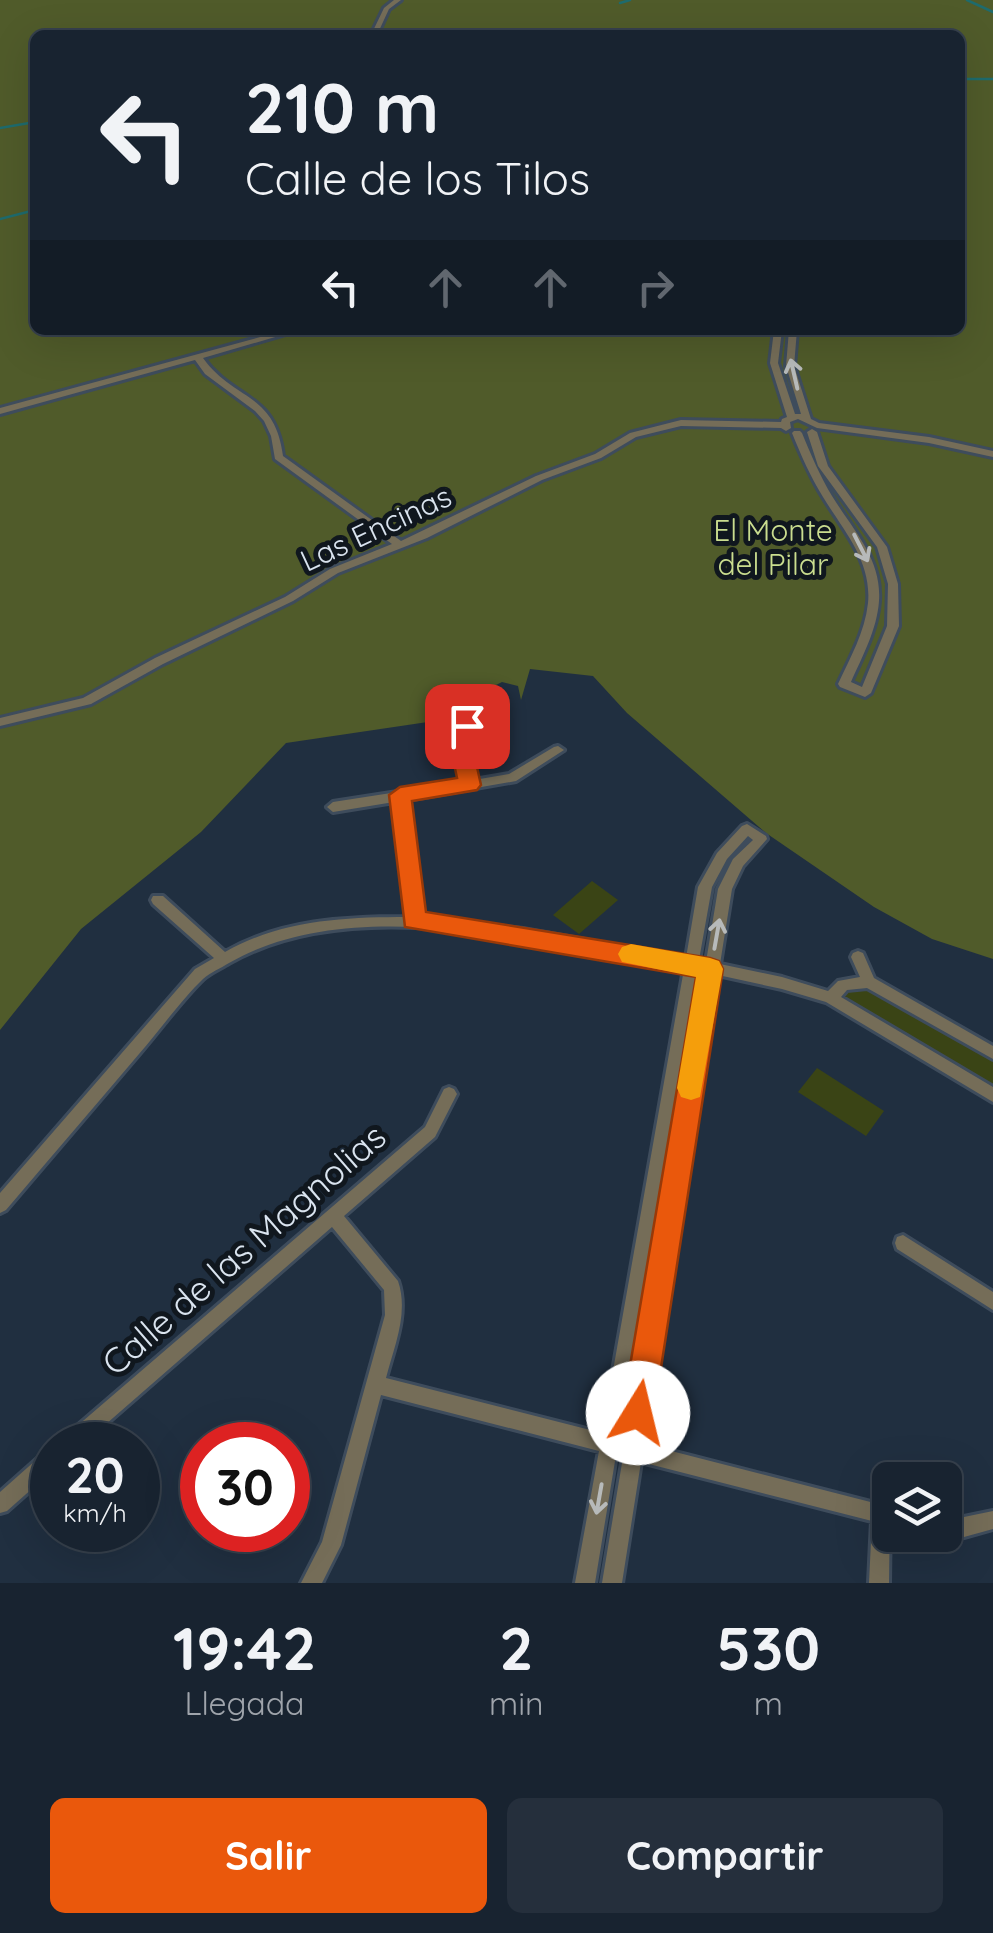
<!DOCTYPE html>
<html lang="es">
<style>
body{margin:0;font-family:Quicksand,sans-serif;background:#252f3c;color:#f1f3f6;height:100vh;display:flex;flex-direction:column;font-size:38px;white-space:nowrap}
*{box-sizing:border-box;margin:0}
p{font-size:32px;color:#9fa4ab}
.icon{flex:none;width:55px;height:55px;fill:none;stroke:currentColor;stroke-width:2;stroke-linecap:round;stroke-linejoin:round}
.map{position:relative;height:1583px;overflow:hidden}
.sheet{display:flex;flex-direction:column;background:#182330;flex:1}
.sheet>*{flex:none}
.hud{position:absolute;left:30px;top:30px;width:935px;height:305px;border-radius:15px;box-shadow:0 10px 40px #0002,0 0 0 2px #36404c;background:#182330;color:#f1f3f6;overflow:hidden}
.fabs{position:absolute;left:872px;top:1462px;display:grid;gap:20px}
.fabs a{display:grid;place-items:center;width:90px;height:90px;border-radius:15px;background:#182330;box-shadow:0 10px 40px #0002,0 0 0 2px #36404c;font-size:50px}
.speed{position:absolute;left:30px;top:1422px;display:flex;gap:20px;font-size:50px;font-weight:700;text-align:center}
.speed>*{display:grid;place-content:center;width:130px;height:130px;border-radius:50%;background:#182330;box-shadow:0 10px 40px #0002,0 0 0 2px #36404c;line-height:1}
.speed small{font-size:25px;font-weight:400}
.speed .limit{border:15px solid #d22;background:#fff;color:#111}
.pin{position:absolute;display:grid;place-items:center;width:85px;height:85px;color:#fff;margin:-42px;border-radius:20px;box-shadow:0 5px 15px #0006}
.me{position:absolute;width:110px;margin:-55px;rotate:9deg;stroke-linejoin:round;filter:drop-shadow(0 0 8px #0008)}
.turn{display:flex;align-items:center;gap:35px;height:210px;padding:0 50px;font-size:45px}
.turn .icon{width:130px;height:130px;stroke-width:2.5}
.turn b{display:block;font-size:70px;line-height:85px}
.lanes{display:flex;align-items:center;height:95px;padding:0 50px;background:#0003;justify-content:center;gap:50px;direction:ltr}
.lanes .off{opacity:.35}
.eta{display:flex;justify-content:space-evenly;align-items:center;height:170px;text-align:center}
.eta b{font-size:60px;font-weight:700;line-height:70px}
.primary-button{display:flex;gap:20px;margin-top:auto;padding:20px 50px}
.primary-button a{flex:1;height:115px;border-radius:15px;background:#ea580c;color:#fff;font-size:40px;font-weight:700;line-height:115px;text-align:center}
.primary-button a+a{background:#252f3c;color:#f1f3f6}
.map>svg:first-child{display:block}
.green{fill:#3a4415}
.forest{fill:#505b2a;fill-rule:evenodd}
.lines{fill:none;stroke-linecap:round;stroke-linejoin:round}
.stream{stroke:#1e6b6d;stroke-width:2.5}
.minor-casing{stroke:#3e4c5c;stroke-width:6}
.minor{fill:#756d58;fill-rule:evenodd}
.oneway{stroke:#b7baba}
.route{fill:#ea580c;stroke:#983908;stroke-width:2.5}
.slow{fill:#f59e0b}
.labels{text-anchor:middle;stroke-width:10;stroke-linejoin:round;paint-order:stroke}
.street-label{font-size:30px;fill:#dae4ef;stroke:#10171e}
.park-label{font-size:30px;fill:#cadd8f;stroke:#10171e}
.near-street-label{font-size:35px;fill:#dae4ef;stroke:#10171e}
</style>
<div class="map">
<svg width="993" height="1583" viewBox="0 0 993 1583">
<rect width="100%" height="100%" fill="#202f40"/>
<path class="green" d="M 592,881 L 618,900 L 579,934 L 553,915 Z
M 697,990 L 701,994 L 634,1410 L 628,1413 L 625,1407 L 693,993 Z
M 875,990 L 993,1059 L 993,1088 L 840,998 L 846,991 Z
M 817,1068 L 884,1111 L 866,1136 L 798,1092 Z"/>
<path class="forest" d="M 0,0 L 993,0 L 993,959 L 932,939 L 874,907 L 766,833 L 627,713 L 593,676 L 530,669 L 521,700 L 518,686 L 502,682 L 490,688 L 482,701 L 448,719 L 286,743 L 201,832 L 81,929 L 0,1030 ZM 35,35 L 960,35 L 960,330 L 35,330 Z"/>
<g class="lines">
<path class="stream" d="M 967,0 L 993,12
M 620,3 L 630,0
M 960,79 L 993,79
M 0,128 L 35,122
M 0,219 L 35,210"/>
<defs>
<path id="minor" d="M 394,0 L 401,0 L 389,9 L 377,35 L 371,35 L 384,8 Z
M 286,330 L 299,330 L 203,358 C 234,401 275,392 283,456 L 401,541 L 536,476 L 595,454 L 630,433 L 681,420 L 781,422 L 782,419 L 787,417 L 770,363 L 774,330 L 782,330 L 778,363 L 795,414 L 801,414 L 786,366 L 789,330 L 797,330 L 794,366 L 811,419 L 819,423 L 929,437 L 993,451 L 993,457 L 929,443 L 817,428 L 798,419 L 790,422 L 791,428 L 786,431 L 781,428 L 681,426 L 636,437 L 601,458 L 542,480 L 427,538 L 338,573 L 293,601 L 163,664 L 91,704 L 0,726 L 0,718 L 83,698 L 155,658 L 285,597 L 330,569 L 392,544 L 275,459 L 271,436 L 264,421 L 255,411 L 205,374 L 195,360 L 0,414 L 0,408 Z
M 812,429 L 817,432 L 828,466 L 887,547 L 898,584 L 899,626 L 871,693 L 865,697 L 840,687 L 838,684 C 850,658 865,632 868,603 C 872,561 843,530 823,497 C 810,476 801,455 792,433 L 794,431 L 800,431 L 802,433 C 811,455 820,476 832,496 C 853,530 882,559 879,601 C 877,630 862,657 851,682 L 862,687 L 887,626 L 888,584 L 877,547 L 818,466 L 807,432 Z
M 467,722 L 473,726 L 466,740 L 474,780 L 509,774 L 554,747 L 558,746 L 564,750 L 516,781 L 407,800 L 421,917 L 523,929 L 686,958 L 698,887 L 717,853 L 742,826 L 747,824 L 766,836 L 767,839 L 743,866 L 732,889 L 720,964 L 782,977 L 828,991 L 838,981 L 860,977 L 851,957 L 853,953 L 858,951 L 863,953 L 874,978 L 993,1046 L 993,1059 L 867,988 L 847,990 L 841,997 L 993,1087 L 993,1102 L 826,1002 L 782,989 L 718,975 L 644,1444 L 890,1507 L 889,1583 L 869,1583 L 872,1521 L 641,1462 L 622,1583 L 602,1583 L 623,1457 L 616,1455 L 595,1583 L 575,1583 L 599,1451 L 381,1395 L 341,1545 L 322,1583 L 301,1583 L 322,1542 L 385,1315 L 384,1290 L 332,1227 L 82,1445 L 59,1445 L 62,1439 L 425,1127 L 444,1089 L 449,1087 L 454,1089 L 457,1094 L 435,1137 L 344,1216 L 398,1281 C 409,1313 394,1347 386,1378 L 602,1433 L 684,969 C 547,945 356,890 229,963 C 221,968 211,972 203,979 C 182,999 159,1031 139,1054 C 95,1106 50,1158 6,1210 L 0,1213 L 0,1193 L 195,969 L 214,958 L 153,904 L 151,900 L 153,896 L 163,896 L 225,952 C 281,920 345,917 407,917 L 394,802 L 333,812 L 327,807 L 333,802 L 462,782 L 454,740 L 463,723 ZM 748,836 L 753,840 L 733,859 L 718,889 L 706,962 L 699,960 L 712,887 L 727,859 ZM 698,971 L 704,973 L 626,1439 L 619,1438 Z
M 903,1235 L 993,1292 L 993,1310 L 897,1249 L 895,1243 L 897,1237 Z
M 52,1450 L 52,1471 L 7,1511 L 0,1513 L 0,1492 L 45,1452 Z
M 993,1511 L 993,1529 L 964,1537 L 945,1535 L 945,1515 L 964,1517 Z"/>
</defs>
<use href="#minor" class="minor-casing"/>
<use href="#minor" class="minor"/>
</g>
<defs><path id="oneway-shaft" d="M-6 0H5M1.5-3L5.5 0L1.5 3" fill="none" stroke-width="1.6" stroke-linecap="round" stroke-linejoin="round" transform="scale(2.5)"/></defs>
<g class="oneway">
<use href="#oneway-shaft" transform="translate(794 374) rotate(-103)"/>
<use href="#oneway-shaft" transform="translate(861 548) rotate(63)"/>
<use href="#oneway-shaft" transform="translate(717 934) rotate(-80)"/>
<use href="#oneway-shaft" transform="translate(599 1499) rotate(100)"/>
</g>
<path class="route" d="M 467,719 L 478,726 L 471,740 L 481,785 L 477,790 L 412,801 L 426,912 L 710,958 L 719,961 L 723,969 L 654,1413 L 650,1425 L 638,1429 L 626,1425 L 622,1413 L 696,977 L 405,927 L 389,795 L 400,787 L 457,778 L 449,740 L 459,721 Z"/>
<path class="slow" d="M 631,944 L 710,958 L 719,961 L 723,969 L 700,1097 L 691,1100 L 681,1097 L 677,1088 L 696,977 L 622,962 L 618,954 L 622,947 Z"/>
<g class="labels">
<g class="street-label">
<text transform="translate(376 529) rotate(-25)" y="10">Las Encinas</text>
</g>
<g class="park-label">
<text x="773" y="541">El Monte<tspan x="773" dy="34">del Pilar</tspan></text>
</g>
<g class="near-street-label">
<text transform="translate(244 1250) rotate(-41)" y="12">Calle de las Magnolias</text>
</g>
</g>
</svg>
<div class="fabs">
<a><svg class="icon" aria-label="layers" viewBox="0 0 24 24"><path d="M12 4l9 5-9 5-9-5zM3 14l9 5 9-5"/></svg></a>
</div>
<div class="speed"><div>20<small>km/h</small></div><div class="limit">30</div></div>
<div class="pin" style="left:467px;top:726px;background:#d93025"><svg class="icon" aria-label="arrive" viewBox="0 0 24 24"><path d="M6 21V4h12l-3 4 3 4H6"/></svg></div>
<svg class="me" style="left:638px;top:1413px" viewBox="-20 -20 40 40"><circle r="19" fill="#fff"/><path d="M0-13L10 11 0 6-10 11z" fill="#ea580c"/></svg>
<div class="hud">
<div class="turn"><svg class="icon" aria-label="left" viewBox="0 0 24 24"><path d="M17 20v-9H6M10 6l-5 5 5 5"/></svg><div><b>210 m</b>Calle de los Tilos</div></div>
<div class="lanes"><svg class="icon" aria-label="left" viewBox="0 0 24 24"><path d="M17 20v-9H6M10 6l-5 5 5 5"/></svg><svg class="icon off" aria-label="ahead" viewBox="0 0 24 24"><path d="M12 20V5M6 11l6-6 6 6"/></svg><svg class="icon off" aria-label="ahead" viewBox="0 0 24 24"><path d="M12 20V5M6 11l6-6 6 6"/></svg><svg class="icon off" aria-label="right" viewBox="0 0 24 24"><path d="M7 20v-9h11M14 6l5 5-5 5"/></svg></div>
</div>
</div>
<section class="sheet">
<div class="eta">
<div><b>19:42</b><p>Llegada</p></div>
<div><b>2</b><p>min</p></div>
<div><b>530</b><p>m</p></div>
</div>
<div class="primary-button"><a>Salir</a><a>Compartir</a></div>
</section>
